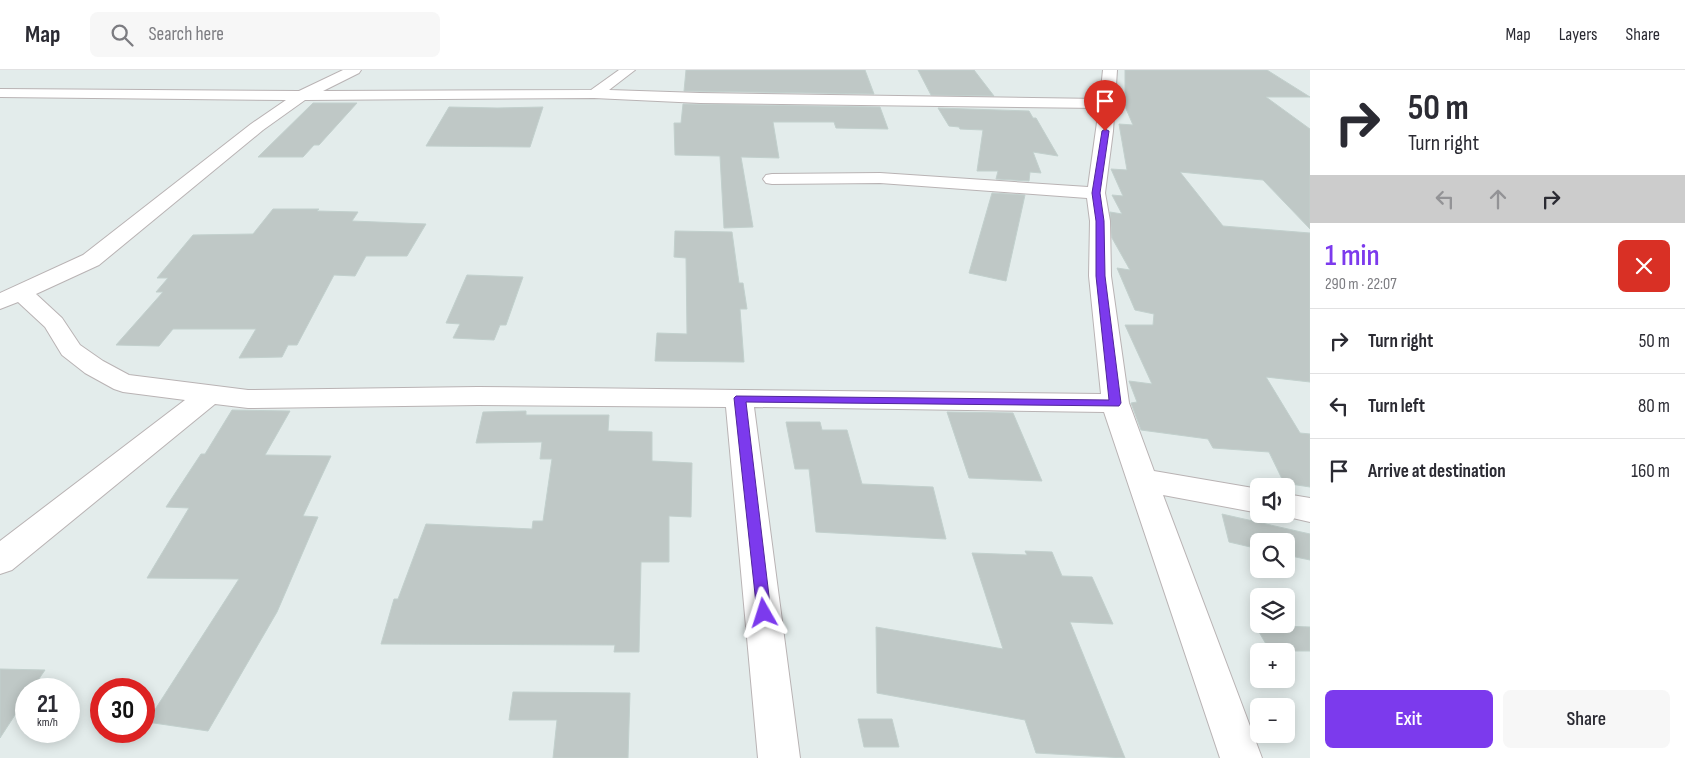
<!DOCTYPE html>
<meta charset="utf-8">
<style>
body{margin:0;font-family:"Sofia Sans Condensed",sans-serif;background:#f7f7f7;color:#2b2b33;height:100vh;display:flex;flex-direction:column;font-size:19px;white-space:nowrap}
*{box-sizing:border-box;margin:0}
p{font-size:16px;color:#7c7c81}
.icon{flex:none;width:28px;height:28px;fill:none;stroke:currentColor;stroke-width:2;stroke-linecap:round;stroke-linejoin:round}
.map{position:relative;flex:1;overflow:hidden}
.drawer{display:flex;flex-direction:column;background:#fff;width:375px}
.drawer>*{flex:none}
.hud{background:#fff;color:#2b2b33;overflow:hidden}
.fabs{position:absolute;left:1250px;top:408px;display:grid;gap:10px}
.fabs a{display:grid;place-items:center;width:45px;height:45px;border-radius:8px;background:#fff;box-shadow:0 2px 12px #0003;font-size:25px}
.speed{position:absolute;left:15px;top:608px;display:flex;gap:10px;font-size:25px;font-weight:700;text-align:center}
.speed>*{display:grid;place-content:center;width:65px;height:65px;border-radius:50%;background:#fff;box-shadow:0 2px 12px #0003;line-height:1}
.speed small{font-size:12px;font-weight:400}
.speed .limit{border:8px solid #d22;background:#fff;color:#111}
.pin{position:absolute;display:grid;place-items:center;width:42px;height:42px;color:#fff;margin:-51px -21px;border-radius:50% 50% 50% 0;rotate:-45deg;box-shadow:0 0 5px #0007}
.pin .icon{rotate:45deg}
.me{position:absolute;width:55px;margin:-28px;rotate:354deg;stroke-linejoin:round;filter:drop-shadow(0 0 4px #0008)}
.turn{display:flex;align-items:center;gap:18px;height:105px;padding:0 15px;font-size:22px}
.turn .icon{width:65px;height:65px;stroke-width:2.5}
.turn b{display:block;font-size:35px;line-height:42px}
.lanes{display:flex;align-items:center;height:48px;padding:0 15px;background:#0003;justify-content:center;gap:25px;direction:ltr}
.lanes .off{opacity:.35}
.round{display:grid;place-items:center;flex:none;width:52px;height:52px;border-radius:8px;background:#f7f7f7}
.summary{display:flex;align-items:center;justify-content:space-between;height:85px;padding:0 15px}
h1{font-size:30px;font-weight:600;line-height:38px;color:#7c3aed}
.button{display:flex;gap:10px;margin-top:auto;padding:10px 15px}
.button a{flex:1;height:58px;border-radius:8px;background:#7c3aed;color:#fff;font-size:20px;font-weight:600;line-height:58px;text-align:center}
.button a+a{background:#f7f7f7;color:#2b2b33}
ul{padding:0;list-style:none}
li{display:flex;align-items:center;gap:15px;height:65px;padding:0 15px;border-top:1px solid #e1e1e2}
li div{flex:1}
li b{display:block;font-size:19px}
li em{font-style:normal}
header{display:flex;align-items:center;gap:30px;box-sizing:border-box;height:70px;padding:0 25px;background:#fff;border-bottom:1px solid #e1e1e2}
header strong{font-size:24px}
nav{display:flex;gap:28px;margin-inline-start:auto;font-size:18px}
.search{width:350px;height:45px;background:#f7f7f7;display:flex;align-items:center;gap:12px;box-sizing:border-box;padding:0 18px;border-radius:8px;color:#7c7c81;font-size:19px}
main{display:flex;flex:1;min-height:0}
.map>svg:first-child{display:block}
.building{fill:#bfc8c6;stroke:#c2d0cd}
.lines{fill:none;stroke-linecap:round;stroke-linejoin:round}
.minor-casing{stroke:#b9b3b4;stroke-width:2}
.minor{fill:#fff;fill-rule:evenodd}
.route{fill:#7c3aed;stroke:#51269a}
</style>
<header>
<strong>Map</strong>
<div class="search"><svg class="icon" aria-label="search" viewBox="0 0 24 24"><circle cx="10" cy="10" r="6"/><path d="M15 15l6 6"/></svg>Search here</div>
<nav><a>Map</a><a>Layers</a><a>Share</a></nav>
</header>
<main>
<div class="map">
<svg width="1310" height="688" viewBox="0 0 1310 688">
<rect width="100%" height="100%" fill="#e3eceb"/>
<path class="building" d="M 686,0 L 865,0 L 874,24 L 684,21 Z
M 918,0 L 974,0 L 994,26 L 931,25 Z
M 1125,0 L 1267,0 L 1310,27 L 1266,27 L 1310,59 L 1310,159 L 1263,110 L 1180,102 L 1223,156 L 1310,163 L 1310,312 L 1266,307 L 1300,363 L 1310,364 L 1310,417 L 1284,413 L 1269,382 L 1213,378 L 1208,369 L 1141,360 L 1131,333 L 1137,332 L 1129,311 L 1152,314 L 1125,255 L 1153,255 L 1154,244 L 1135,240 L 1117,198 L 1130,200 L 1112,168 L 1110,142 L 1122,144 L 1112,125 L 1123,126 L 1111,99 L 1127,100 L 1119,54 L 1133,55 L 1121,27 L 1125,27 Z
M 313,33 L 357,33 L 319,75 L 314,75 L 303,87 L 258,87 Z
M 683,34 L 880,37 L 888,59 L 836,58 L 834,52 L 773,52 L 779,88 L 741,87 L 753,157 L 724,158 L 720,86 L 675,85 L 674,53 L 681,53 Z
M 449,37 L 497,38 L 543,37 L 530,77 L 426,76 Z
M 938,38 L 1029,41 L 1033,48 L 1036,48 L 1058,86 L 1033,82 L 1041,103 L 1030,102 L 1029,111 L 996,109 L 998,101 L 977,101 L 983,60 L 960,59 L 959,57 L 949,56 Z
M 992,123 L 1025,125 L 1006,211 L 969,203 Z
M 273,139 L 319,139 L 317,141 L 358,142 L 352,151 L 426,154 L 407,186 L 366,186 L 355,206 L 334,205 L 297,275 L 288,275 L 282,287 L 239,288 L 256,259 L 173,259 L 159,276 L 116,275 L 163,222 L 156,222 L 168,208 L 157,208 L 193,165 L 253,164 Z
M 675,161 L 732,162 L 739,213 L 743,213 L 747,239 L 740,239 L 744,292 L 655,291 L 657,263 L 687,264 L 686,188 L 674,187 Z
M 467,205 L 523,207 L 506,255 L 500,255 L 494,270 L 453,268 L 460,254 L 446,253 Z
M 232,340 L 290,341 L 265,385 L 331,386 L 303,446 L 318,447 L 277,542 L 208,661 L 147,652 L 239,509 L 147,508 L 189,438 L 166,437 L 201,384 L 205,384 Z
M 526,341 L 526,345 L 609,345 L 608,361 L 652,362 L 652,391 L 692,393 L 691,447 L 669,446 L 669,492 L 641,492 L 639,582 L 614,582 L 615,575 L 381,574 L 394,529 L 398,529 L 426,454 L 532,459 L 533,451 L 543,451 L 552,389 L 540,389 L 542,372 L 476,373 L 483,342 Z
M 947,342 L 1013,343 L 1042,411 L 969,408 Z
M 786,352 L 820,352 L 822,360 L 847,360 L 862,414 L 933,417 L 946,469 L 816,462 L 809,399 L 795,399 Z
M 1222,444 L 1310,464 L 1310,490 L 1286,485 L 1286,471 L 1259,471 L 1259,479 L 1229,472 Z
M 1025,481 L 1052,482 L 1062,506 L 1092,507 L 1113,554 L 1070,552 L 1125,688 L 1036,683 L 1025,650 L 877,623 L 876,557 L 1003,579 L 972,483 L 1027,485 Z
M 1255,555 L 1310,557 L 1310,581 L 1270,581 Z
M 0,599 L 45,600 L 32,619 L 26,619 L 26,628 L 0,668 Z
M 513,622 L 630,623 L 628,688 L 553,688 L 557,650 L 509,650 Z
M 858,649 L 892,649 L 899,677 L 864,677 Z"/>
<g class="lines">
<defs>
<path id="minor" d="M 343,0 L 361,0 L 359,3 L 323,21 L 591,20 L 619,0 L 635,0 L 609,20 L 700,23 L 1100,29 L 1103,0 L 1117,0 L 1113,61 L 1105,123 L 1110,151 L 1111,206 L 1129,333 L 1154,401 L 1259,419 L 1259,443 L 1163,425 L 1262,688 L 1220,688 L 1104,342 L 754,337 L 800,688 L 758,688 L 726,337 L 478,335 L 248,338 L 215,334 L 12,500 L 0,504 L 0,471 L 185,330 L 123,322 L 114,319 L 85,303 L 62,285 L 45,257 L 18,232 L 0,239 L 0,223 L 83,185 L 251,54 L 286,30 L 0,27 L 0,19 L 299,21 ZM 594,28 L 700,33 L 1099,38 L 1088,117 L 880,103 L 772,104 L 766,105 L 763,109 L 766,113 L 772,114 L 880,113 L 1087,128 L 1090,151 L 1089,206 L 1101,324 L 478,317 L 248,320 L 129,305 L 103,291 L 80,275 L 62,248 L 36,224 L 99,195 L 263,60 L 305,30 Z
M 1286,424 L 1310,428 L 1310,452 L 1275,444 L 1286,444 Z"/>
</defs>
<use href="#minor" class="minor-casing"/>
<use href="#minor" class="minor"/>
</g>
<path class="route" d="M 1105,59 L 1109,61 L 1100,123 L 1104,151 L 1105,206 L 1121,333 L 1119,336 L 746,332 L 771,543 L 769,548 L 764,549 L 759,548 L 757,543 L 734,328 L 736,326 L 1109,330 L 1096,206 L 1096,151 L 1092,123 L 1102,61 Z"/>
</svg>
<div class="fabs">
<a><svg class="icon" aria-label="sound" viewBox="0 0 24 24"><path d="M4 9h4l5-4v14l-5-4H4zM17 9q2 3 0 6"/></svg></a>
<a><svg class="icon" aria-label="search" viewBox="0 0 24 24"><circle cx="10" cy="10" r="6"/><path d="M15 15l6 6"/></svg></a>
<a><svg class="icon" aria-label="layers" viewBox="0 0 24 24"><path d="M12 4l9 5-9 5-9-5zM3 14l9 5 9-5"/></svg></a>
<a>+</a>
<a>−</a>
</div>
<div class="speed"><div>21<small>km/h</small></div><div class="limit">30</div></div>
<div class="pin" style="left:1105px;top:61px;background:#d93025"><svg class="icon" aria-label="arrive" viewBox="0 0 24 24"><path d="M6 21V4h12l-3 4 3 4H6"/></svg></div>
<svg class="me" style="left:764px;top:543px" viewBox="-20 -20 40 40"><path d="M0-17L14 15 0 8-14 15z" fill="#7c3aed" stroke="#fff" stroke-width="4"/></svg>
</div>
<section class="drawer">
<div class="hud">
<div class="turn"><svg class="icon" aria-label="right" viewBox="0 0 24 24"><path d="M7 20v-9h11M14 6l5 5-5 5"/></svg><div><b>50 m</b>Turn right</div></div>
<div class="lanes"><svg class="icon off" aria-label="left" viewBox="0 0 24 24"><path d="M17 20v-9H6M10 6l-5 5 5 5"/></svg><svg class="icon off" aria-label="ahead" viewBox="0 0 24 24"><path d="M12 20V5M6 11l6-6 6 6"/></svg><svg class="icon" aria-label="right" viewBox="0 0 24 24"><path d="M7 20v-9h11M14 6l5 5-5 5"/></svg></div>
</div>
<div class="summary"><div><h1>1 min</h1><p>290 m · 22:07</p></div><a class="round" style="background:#d93025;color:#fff"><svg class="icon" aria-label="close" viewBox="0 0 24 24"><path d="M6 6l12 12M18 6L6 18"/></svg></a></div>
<ul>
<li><svg class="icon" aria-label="right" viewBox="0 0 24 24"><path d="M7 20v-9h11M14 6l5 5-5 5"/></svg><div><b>Turn right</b></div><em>50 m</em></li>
<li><svg class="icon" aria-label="left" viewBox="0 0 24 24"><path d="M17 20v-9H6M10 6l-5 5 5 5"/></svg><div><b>Turn left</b></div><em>80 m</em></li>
<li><svg class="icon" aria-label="arrive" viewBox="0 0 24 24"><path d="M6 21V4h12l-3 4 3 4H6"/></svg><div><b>Arrive at destination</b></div><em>160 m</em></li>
</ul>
<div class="button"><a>Exit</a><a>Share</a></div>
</section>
</main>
